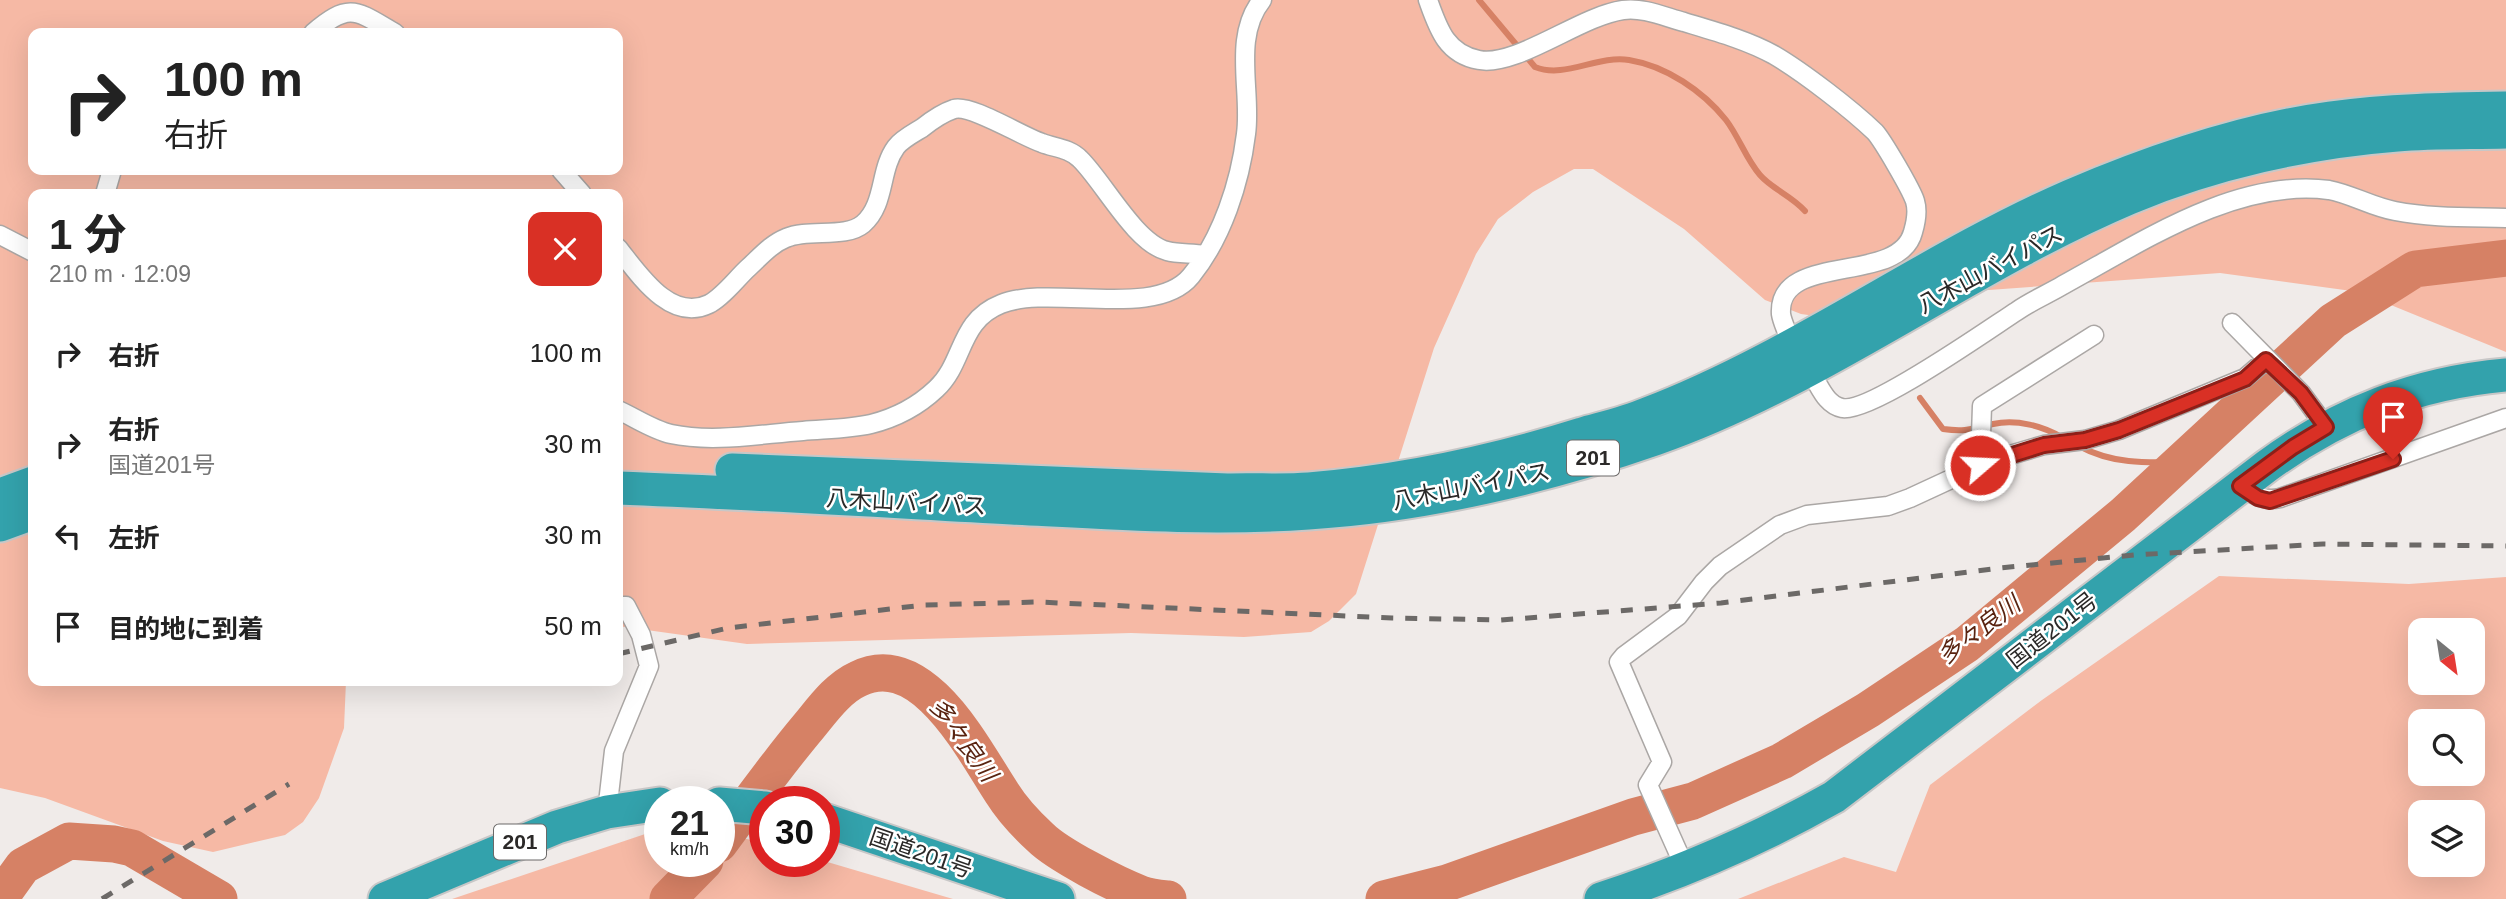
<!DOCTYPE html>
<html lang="ja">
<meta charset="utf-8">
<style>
body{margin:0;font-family:Arial,"Noto Sans JP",sans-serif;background:#f6f6f6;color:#222;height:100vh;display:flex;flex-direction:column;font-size:26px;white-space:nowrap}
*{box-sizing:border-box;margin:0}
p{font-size:23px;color:#767676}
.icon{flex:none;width:38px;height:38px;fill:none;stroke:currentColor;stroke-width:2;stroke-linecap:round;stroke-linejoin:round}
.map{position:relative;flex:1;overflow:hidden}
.sheet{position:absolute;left:28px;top:189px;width:595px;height:497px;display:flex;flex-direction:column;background:#fff;border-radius:14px;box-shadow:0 7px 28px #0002}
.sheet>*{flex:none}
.guide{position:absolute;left:28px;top:28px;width:595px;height:147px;border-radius:14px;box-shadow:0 7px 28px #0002;background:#fff;color:#222;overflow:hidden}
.needle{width:46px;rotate:150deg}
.tools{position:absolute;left:2408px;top:618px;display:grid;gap:14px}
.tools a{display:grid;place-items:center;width:77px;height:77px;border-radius:14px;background:#fff;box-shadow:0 7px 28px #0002;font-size:35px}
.speed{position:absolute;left:644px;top:786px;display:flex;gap:14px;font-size:35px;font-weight:700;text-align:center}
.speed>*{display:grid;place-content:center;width:91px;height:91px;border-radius:50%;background:#fff;box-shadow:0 7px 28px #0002;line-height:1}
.speed small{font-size:18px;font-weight:400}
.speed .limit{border:10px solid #d22;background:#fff;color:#111}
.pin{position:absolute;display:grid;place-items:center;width:60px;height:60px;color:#fff;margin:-72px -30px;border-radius:50% 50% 50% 0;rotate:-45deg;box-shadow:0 0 7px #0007}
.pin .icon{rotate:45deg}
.me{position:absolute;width:77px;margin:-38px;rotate:71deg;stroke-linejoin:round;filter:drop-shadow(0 0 5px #0008)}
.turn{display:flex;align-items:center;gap:24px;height:147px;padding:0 21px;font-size:32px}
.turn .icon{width:91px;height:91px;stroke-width:2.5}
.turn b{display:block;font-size:49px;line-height:60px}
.round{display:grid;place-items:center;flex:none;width:74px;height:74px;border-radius:14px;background:#f6f6f6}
.overview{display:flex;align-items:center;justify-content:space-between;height:119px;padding:0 21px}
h1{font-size:42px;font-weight:800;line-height:52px}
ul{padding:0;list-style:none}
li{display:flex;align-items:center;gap:21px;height:91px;padding:0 21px}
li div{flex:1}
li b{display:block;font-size:26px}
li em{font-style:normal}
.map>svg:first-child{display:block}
.green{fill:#f6b9a5;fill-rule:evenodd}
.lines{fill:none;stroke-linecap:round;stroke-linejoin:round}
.stream{stroke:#d68165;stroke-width:6}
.river{stroke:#d68165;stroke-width:37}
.street-casing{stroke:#aba7a5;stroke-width:21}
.highway-casing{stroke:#c8c7c7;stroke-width:37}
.street{stroke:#fff;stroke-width:18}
.highway{stroke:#33a2ac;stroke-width:33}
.rail{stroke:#6c6967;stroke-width:5;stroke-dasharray:12 12;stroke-linecap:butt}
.route-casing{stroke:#8d1f18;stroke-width:18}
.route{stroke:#d93025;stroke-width:12}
.labels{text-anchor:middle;stroke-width:5;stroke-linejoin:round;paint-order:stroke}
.shield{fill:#fff;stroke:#6b6968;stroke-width:2}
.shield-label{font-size:21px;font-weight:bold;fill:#2b2928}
.street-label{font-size:23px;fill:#2b2928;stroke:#fff}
.water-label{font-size:24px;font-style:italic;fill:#592310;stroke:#fff}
</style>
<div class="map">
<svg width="2506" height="899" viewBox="0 0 2506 899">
<rect width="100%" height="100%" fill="#f0ebe9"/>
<path class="green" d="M 0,0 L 2506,0 L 2506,352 L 2359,292 L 2220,273 L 1961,292 L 1851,321 L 1801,314 L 1765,300 L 1684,229 L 1593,169 L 1574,169 L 1533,192 L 1498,219 L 1476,254 L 1434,348 L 1356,594 L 1329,621 L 1311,632 L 1244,637 L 1131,633 L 747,644 L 618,626 L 618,194 L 33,194 L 33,681 L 346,681 L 344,728 L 319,798 L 303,822 L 285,835 L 213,852 L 163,841 L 45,798 L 0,788 ZM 33,33 L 618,33 L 618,170 L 33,170 Z
M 2219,576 L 2409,584 L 2506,577 L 2506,899 L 1738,899 L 1844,857 L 1896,872 L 1930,785 L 2042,700 ZM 2420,630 L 2473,630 L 2473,682 L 2420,682 ZM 2420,721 L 2473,721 L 2473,774 L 2420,774 ZM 2420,812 L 2473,812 L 2473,864 L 2420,864 Z
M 657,830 L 660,830 L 660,861 L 719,861 L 719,833 L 765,843 L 765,861 L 824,861 L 953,899 L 452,899 Z"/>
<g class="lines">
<path class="stream" d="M 1479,0 L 1535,67 C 1565,79 1597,55 1629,60 C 1666,66 1703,91 1726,120 C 1739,137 1746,159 1760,175 C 1772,189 1792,196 1805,211
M 1920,398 L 1943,429 C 1966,432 1971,429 1993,424 C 2017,419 2043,426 2063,438
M 2079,446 C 2112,464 2145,463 2181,462"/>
<path class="river" d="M 719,844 C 748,804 777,764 809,726 C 823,709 838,688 858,679 C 923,647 974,751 1002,793 C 1012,809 1027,825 1040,837 C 1058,855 1117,885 1141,894 C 1149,897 1159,898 1168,899
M 0,898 L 23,866 L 69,841 L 114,844 L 132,848 L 219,899
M 668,899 L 705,861
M 1384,899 L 1447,883 L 1633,817 L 1693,801 L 1782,761 L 1868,710 L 1967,644 L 2123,515 L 2333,321 L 2415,269 L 2506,258"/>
<defs>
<path id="street" d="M 1428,0 C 1438,28 1446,54 1479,60 C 1517,67 1580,16 1623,10 C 1643,7 1665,17 1684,22 C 1714,31 1747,40 1774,55 C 1803,72 1851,109 1875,132 C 1883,141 1911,189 1915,201 C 1918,211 1916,222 1913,232 C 1899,286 1777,251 1781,314 C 1782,321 1786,329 1788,335
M 313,33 C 350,1 357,11 395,33
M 561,170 L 582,194
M 105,194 L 112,170
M 0,235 L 33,252
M 618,248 C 638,273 670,323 709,304 C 723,297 737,278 748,268 C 760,257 771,244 786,238 C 809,228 845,239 863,224 C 886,204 879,170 896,147 C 902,139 914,133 922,128 C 932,120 942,113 954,109 C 971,104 1021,136 1042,143 C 1055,148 1069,148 1080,159 C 1103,181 1135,243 1167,251 C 1178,254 1192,253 1204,255
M 2232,323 L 2301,393 L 2326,427
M 1814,378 C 1821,389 1827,405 1842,408 C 1869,414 1989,329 2017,311 C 2031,301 2048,294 2063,285 C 2142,242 2236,178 2329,190 C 2351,194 2372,207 2395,211 C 2431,218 2469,217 2506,218
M 618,410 C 634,417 653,430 671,434 C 713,443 760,434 803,431 C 825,429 849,429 871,424 C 895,418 918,406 936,389 C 965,362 958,321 1001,304 C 1051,284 1155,320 1191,276 C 1222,238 1240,183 1246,134 C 1252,92 1232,37 1262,0
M 1980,465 L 1982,406 L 2094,335
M 2240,486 C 2254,495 2264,502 2280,498 L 2506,418
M 607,812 L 614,751 L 649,666 L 641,635 L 626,606 L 618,606
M 1686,870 L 1648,785 L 1662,762 L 1619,662 L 1624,656 L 1678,616 L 1704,582 L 1720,566 L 1780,525 L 1807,515 L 1888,506 L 1910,498 L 1990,461 L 2044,445 L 2085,440 L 2119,430 L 2245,378 L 2266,360"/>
<path id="highway" d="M 732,470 L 1227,490 C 1254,489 1282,491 1309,489 C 1402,481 1493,462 1582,434 C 1603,428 1626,423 1647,414 C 1796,357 1924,260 2070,196 C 2152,161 2241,130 2330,118 C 2388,110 2447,109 2506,108
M 618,488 C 749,493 881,501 1012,508 C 1110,513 1210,520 1308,513 C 1423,506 1546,477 1655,439 C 1823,380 1966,267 2129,198 C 2213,163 2307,142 2397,135 C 2433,132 2470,133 2506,132
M 0,495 L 33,483
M 0,525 L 33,513
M 719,804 L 765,808
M 824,820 L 1058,899
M 385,899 L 557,827 L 607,812 L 660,804
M 1601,899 C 1683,872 1758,840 1834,797 L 2267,466 C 2340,413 2416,383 2506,375"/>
</defs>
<use href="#street" class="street-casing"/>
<use href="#highway" class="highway-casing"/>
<use href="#street" class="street"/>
<use href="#highway" class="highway"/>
<path class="rail" d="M 618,654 L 728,628 L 924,605 L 1038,602 L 1392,618 L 1501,620 L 1721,603 L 2000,568 L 2134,555 L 2323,544 L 2506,546
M 102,899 L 289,784"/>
</g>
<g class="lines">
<defs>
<path id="route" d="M 1980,465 L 2044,445 L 2085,440 L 2119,430 L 2245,379 L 2266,360 L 2301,393 L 2326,427 L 2293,447 L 2240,486 L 2258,498 L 2270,501 L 2393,459"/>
</defs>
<use href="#route" class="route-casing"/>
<use href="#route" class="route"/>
</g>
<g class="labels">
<g class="shield">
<rect x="1567" y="440.5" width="52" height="35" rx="5"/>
<rect x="494" y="824.5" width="52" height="35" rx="5"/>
</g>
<g class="shield-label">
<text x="1593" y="465">201</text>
<text x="520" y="849">201</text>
</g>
<g class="street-label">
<text transform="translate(1990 269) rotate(-28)" y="8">八木山バイパス</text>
<text transform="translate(1471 486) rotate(-11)" y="8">八木山バイパス</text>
<text transform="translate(906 502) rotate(3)" y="8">八木山バイパス</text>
<text transform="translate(2052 630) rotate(-38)" y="8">国道201号</text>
<text transform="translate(921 853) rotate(19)" y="8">国道201号</text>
</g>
<g class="water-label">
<text transform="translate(1979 630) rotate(-37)" y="8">多々良川</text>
<text transform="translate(963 740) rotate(54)" y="8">多々良川</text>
</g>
</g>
</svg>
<div class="tools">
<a><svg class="needle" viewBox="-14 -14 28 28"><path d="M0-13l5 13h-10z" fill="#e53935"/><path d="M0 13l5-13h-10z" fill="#767676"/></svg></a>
<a><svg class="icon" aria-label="search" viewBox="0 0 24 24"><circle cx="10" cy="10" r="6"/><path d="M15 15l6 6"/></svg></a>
<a><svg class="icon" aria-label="layers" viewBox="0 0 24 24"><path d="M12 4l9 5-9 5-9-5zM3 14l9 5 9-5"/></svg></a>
</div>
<div class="speed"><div>21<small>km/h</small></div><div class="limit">30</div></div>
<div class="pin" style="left:2393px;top:459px;background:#d93025"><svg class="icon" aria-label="arrive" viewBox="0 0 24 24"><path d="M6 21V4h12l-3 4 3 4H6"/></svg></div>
<svg class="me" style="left:1980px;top:465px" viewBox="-20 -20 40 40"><circle r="17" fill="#d93025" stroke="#fff" stroke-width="3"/><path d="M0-11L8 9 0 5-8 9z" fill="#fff"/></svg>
<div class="guide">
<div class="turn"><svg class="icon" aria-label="right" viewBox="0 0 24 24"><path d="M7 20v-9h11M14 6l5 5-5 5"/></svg><div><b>100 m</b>右折</div></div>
</div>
<section class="sheet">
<div class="overview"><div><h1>1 分</h1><p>210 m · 12:09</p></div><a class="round" style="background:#d93025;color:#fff"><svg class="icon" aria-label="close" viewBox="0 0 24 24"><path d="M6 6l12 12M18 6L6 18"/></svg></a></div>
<ul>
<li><svg class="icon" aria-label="right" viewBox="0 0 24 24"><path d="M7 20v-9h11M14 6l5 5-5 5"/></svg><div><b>右折</b></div><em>100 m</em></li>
<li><svg class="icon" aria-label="right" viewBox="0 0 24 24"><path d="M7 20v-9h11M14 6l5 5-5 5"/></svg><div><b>右折</b><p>国道201号</p></div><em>30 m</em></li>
<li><svg class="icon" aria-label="left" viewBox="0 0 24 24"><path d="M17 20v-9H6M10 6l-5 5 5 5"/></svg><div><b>左折</b></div><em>30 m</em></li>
<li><svg class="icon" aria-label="arrive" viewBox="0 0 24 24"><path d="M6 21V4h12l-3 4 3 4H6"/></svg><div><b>目的地に到着</b></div><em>50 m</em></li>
</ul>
</section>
</div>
